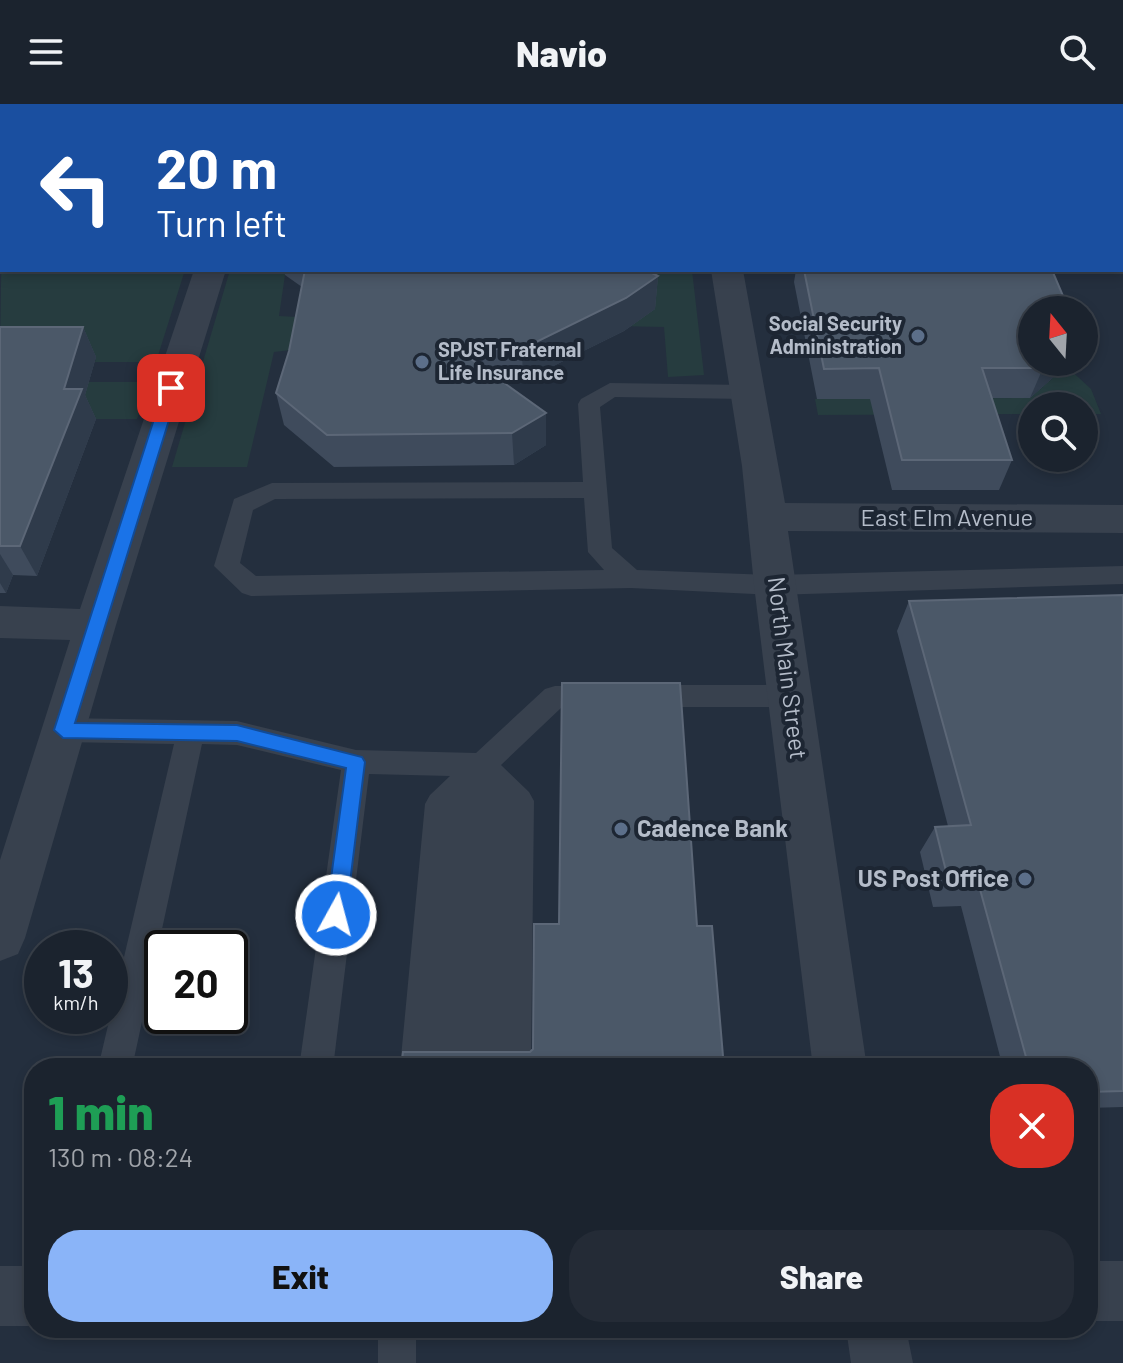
<!DOCTYPE html>
<meta charset="utf-8">
<style>
body{margin:0;font-family:Barlow,sans-serif;background:#242b36;color:#f1f3f6;height:100vh;display:flex;flex-direction:column;font-size:30px;white-space:nowrap}
*{box-sizing:border-box;margin:0}
p{font-size:26px;color:#a0a4aa}
.icon{flex:none;width:44px;height:44px;fill:none;stroke:currentColor;stroke-width:2;stroke-linecap:round;stroke-linejoin:round}
.map{position:relative;flex:1;overflow:hidden}
.side{position:absolute;left:24px;top:954px;width:1074px;height:280px;display:flex;flex-direction:column;background:#1b232e;border-radius:32px;box-shadow:0 4px 12px #0003,0 0 0 2px #39404a}
.side>*{flex:none}
.banner{position:absolute;left:0px;top:0px;width:1124px;height:168px;box-shadow:0 4px 12px #0003,0 0 0 2px #39404a;background:#1a4fa0;color:#fff;overflow:hidden}
.needle{width:52px;rotate:342deg}
.fabs{position:absolute;left:1018px;top:192px;display:grid;gap:16px}
.fabs a{display:grid;place-items:center;width:80px;height:80px;border-radius:50%;background:#1b232e;box-shadow:0 4px 12px #0003,0 0 0 2px #39404a;font-size:40px}
.speed{position:absolute;left:24px;top:826px;display:flex;gap:16px;font-size:40px;font-weight:700;text-align:center}
.speed>*{display:grid;place-content:center;width:104px;height:104px;border-radius:50%;background:#1b232e;box-shadow:0 4px 12px #0003,0 0 0 2px #39404a;line-height:1}
.speed small{font-size:20px;font-weight:400}
.speed .limit{border:4px solid #111;border-radius:12px;background:#fff;color:#111}
.pin{position:absolute;display:grid;place-items:center;width:68px;height:68px;color:#fff;margin:-34px;border-radius:16px;box-shadow:0 4px 12px #0006}
.me{position:absolute;width:88px;margin:-44px;rotate:7deg;stroke-linejoin:round;filter:drop-shadow(0 0 6px #0008)}
.turn{display:flex;align-items:center;gap:28px;height:168px;padding:0 24px;font-size:36px}
.turn .icon{width:104px;height:104px;stroke-width:2.5}
.turn b{display:block;font-size:56px;line-height:68px}
.round{display:grid;place-items:center;flex:none;width:84px;height:84px;border-radius:32px;background:#242b36}
.overview{display:flex;align-items:center;justify-content:space-between;height:136px;padding:0 24px}
h1{font-size:48px;font-weight:800;line-height:60px;color:#1e9e55}
.action{display:flex;gap:16px;margin-top:auto;padding:16px 24px}
.action a{flex:1;height:92px;border-radius:32px;background:#8ab4f8;color:#111;font-size:32px;font-weight:800;line-height:92px;text-align:center}
.action a+a{background:#242b36;color:#f1f3f6}
header{display:flex;justify-content:space-between;align-items:center;height:104px;padding:0 24px;background:#1b232e;font-size:36px;font-weight:800}
.map>svg:first-child{display:block}
.green{fill:#263c3f}
.lines{fill:none;stroke-linecap:round;stroke-linejoin:round}
.lane{fill:#38414e;fill-rule:evenodd}
.street{fill:#38414e;fill-rule:evenodd}
.wall{fill:#3f4b5c}
.shaded-wall{fill:#2f3b4b}
.building{fill:#4b5868;stroke:#5c6777;stroke-width:2}
.route{fill:#1a73e8;stroke:#114b97;stroke-width:2}
.service-dot{fill:#5c6f8a;stroke:#1d2633;stroke-width:3}
.labels{text-anchor:middle;stroke-width:8;stroke-linejoin:round;paint-order:stroke}
.far-poi-label{font-size:20px;font-weight:bold;fill:#b4bcc9;stroke:#1d2633;text-anchor:end}
.street-label{font-size:24px;fill:#b4bcc9;stroke:#1d2633}
.poi-label{font-size:24px;font-weight:bold;fill:#b4bcc9;stroke:#1d2633;text-anchor:start}
</style>
<header><svg class="icon" aria-label="menu" viewBox="0 0 24 24"><path d="M4 6h16M4 12h16M4 18h16"/></svg>Navio<svg class="icon" aria-label="search" viewBox="0 0 24 24"><circle cx="10" cy="10" r="6"/><path d="M15 15l6 6"/></svg></header>
<div class="map">
<svg width="1123" height="1259" viewBox="0 0 1123 1259">
<rect width="100%" height="100%" fill="#242f3e"/>
<path class="green" d="M 2,107 L 2,166 L 185,166 L 156,258 L 95,258 L 96,253 L 0,254 Z
M 230,166 L 296,166 L 285,171 L 279,212 L 297,213 L 291,246 L 274,248 L 247,363 L 172,363 Z
M 593,166 L 692,166 L 704,271 L 668,273 L 664,223 L 616,222 Z
M 1066,262 L 1091,285 L 1101,310 L 1084,310 L 1084,302 L 1032,302 L 1032,310 L 818,311 L 815,295 L 1030,294 Z
M 89,278 L 150,278 L 137,315 L 0,315 L 0,304 Z"/>
<g class="lines">
<path class="lane" d="M 32,0 L 50,0 L 31,2 Z
M 2,70 L 2,85 L 0,86 L 0,71 Z
M 1122,127 L 1123,127 L 1123,139 L 1122,139 Z
M 610,279 L 746,281 L 754,283 L 757,288 L 754,293 L 746,295 L 615,293 L 600,303 L 612,444 L 637,466 L 774,471 L 1123,462 L 1123,480 L 774,491 L 631,484 L 251,492 L 242,489 L 214,462 L 234,395 L 272,379 L 583,378 L 578,300 L 581,295 ZM 584,394 L 588,448 L 604,466 L 256,472 L 240,459 L 253,406 L 275,395 Z
M 642,581 L 790,581 L 800,584 L 804,592 L 800,600 L 790,603 L 642,603 L 632,600 L 628,592 L 632,584 Z
M 555,582 L 600,582 L 610,585 L 614,593 L 610,601 L 600,604 L 561,604 L 501,661 L 529,688 L 534,697 L 531,964 L 434,964 L 435,955 L 434,964 L 400,964 L 425,700 L 430,691 L 450,672 L 369,670 L 333,964 L 299,964 L 341,666 L 237,641 L 202,640 L 132,964 L 98,964 L 174,640 L 63,638 L 53,634 L 49,626 L 53,618 L 63,614 L 237,617 L 356,646 L 476,649 L 545,585 Z
M 378,1224 L 416,1224 L 416,1259 L 378,1259 Z"/>
<path class="street" d="M 690,0 L 716,0 L 716,2 L 690,2 Z
M 0,50 L 2,50 L 2,68 L 0,68 Z
M 1122,75 L 1123,75 L 1123,93 L 1122,93 Z
M 194,166 L 226,166 L 116,521 L 25,834 L 18,850 L 0,857 L 0,756 L 70,536 L 0,534 L 0,502 L 80,505 Z
M 711,166 L 743,166 L 785,399 L 1123,401 L 1123,429 L 788,427 L 867,964 L 813,964 L 754,481 L 742,362 Z
M 1088,1157 L 1123,1157 L 1123,1217 L 1088,1217 Z
M 0,1162 L 34,1162 L 34,1222 L 0,1222 Z
M 846,1224 L 906,1224 L 913,1259 L 851,1259 Z"/>
</g>
<path class="wall" d="M 317,0 L 440,0 L 440,2 L 317,2 Z
M 789,0 L 869,0 L 868,2 L 789,2 Z
M 1023,0 L 1112,0 L 1113,2 L 1024,2 Z
M 284,166 L 646,166 L 658,172 L 655,205 L 624,227 L 523,277 L 502,277 L 546,341 L 514,361 L 334,363 L 284,321 L 276,289 L 289,247 L 302,183 L 285,171 Z
M 796,166 L 1052,166 L 1032,258 L 1068,258 L 1066,262 L 1030,294 L 992,294 L 1012,356 L 999,386 L 892,386 L 870,295 L 817,295 L 794,178 Z
M 0,223 L 83,223 L 96,253 L 85,291 L 96,315 L 37,472 L 13,471 L 6,489 L 0,489 Z
M 1123,491 L 1123,1003 L 1088,1004 L 1088,964 L 1003,964 L 961,802 L 933,803 L 920,748 L 935,723 L 948,722 L 897,527 L 909,497 Z"/>
<path class="shaded-wall" d="M 658,172 L 655,205 L 624,227 L 523,277 L 522,245 Z
M 83,223 L 96,253 L 85,291 L 96,315 L 37,472 L 20,442 L 64,285 Z
M 1049,258 L 1068,258 L 1066,262 L 1030,294 L 1043,264 Z
M 546,309 L 546,341 L 514,361 L 512,329 Z
M 0,450 L 13,471 L 6,489 L 0,479 Z"/>
<path class="building" d="M 1038,0 L 1112,0 L 1113,2 L 1039,2 Z
M 305,166 L 646,166 L 658,172 L 626,194 L 522,245 L 457,245 L 546,309 L 512,329 L 327,331 L 276,289 L 289,247 Z
M 804,166 L 1052,166 L 1069,206 L 1032,206 L 1032,258 L 1049,258 L 1043,264 L 982,264 L 1012,356 L 902,356 L 879,264 L 824,265 Z
M 0,223 L 83,223 L 64,285 L 82,285 L 20,442 L 0,442 Z
M 1123,491 L 1123,987 L 1088,988 L 1088,964 L 1029,964 L 978,778 L 949,779 L 935,723 L 971,721 L 909,497 Z
M 562,579 L 680,579 L 697,822 L 712,822 L 724,964 L 401,964 L 403,948 L 530,948 L 533,945 L 534,820 L 559,820 Z"/>
<path class="route" d="M 171,280 L 179,284 L 75,619 L 237,621 L 362,653 L 365,658 L 346,811 L 343,818 L 336,821 L 329,818 L 326,811 L 346,664 L 237,637 L 63,634 L 54,626 L 164,284 Z"/>
<g class="service-dot">
<circle cx="918" cy="232" r="8"/>
<circle cx="422" cy="258" r="8"/>
<circle cx="621" cy="725" r="8"/>
<circle cx="1025" cy="775" r="8"/>
</g>
<g class="labels">
<g class="far-poi-label">
<text x="902" y="227">Social Security<tspan x="902" dy="23">Administration</tspan></text>
<text x="438" y="253" text-anchor="start">SPJST Fraternal<tspan x="438" dy="23">Life Insurance</tspan></text>
</g>
<g class="street-label">
<text x="947" y="422">East Elm Avenue</text>
<text transform="translate(787 564) rotate(83)" y="8">North Main Street</text>
</g>
<g class="poi-label">
<text x="637" y="733">Cadence Bank</text>
<text x="1009" y="783" text-anchor="end">US Post Office</text>
</g>
</g>
</svg>
<div class="fabs">
<a><svg class="needle" viewBox="-14 -14 28 28"><path d="M0-13l5 13h-10z" fill="#e53935"/><path d="M0 13l5-13h-10z" fill="#a0a4aa"/></svg></a>
<a><svg class="icon" aria-label="search" viewBox="0 0 24 24"><circle cx="10" cy="10" r="6"/><path d="M15 15l6 6"/></svg></a>
</div>
<div class="speed"><div>13<small>km/h</small></div><div class="limit">20</div></div>
<div class="pin" style="left:171px;top:284px;background:#d93025"><svg class="icon" aria-label="arrive" viewBox="0 0 24 24"><path d="M6 21V4h12l-3 4 3 4H6"/></svg></div>
<svg class="me" style="left:336px;top:811px" viewBox="-20 -20 40 40"><circle r="17" fill="#1a73e8" stroke="#fff" stroke-width="3"/><path d="M0-11L8 9 0 5-8 9z" fill="#fff"/></svg>
<div class="banner">
<div class="turn"><svg class="icon" aria-label="left" viewBox="0 0 24 24"><path d="M17 20v-9H6M10 6l-5 5 5 5"/></svg><div><b>20 m</b>Turn left</div></div>
</div>
<section class="side">
<div class="overview"><div><h1>1 min</h1><p>130 m · 08:24</p></div><a class="round" style="background:#d93025;color:#fff"><svg class="icon" aria-label="close" viewBox="0 0 24 24"><path d="M6 6l12 12M18 6L6 18"/></svg></a></div>
<div class="action"><a>Exit</a><a>Share</a></div>
</section>
</div>
